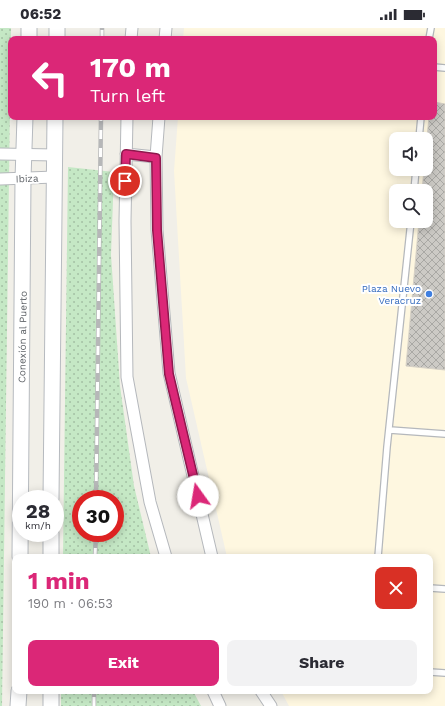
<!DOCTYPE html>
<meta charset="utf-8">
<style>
body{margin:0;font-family:"Work Sans",sans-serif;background:#f2f2f3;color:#2b2b33;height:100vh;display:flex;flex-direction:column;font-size:15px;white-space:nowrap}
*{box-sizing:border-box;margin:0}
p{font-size:13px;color:#7c7c81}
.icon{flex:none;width:22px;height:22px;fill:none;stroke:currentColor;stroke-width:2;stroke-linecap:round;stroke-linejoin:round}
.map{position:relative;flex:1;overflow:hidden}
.sheet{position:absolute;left:12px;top:526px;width:421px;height:140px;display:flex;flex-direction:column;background:#fff;border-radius:8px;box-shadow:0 2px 10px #0003}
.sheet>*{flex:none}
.hud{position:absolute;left:8px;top:8px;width:429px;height:84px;border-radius:8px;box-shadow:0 2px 10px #0003;background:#db2777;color:#fff;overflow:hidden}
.buttons{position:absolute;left:389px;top:104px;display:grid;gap:8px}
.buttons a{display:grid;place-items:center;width:44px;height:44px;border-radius:8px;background:#fff;box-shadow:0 2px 10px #0003;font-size:20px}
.speed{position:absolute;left:12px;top:462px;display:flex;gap:8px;font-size:20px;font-weight:700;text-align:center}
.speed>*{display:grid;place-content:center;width:52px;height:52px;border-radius:50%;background:#fff;box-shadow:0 2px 10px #0003;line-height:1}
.speed small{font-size:10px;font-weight:400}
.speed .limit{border:6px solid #d22;background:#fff;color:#111}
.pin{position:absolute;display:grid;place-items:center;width:34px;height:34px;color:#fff;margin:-17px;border:2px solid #fff;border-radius:50%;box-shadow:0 1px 4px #0007}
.me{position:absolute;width:44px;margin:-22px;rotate:347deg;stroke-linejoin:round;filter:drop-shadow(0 0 3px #0008)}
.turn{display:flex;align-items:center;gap:14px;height:84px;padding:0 16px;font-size:18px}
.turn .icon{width:52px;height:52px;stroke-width:2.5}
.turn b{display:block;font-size:28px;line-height:34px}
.round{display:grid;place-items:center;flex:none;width:42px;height:42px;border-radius:8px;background:#f2f2f3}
.head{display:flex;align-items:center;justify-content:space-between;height:68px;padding:0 16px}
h1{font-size:24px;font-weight:700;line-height:30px;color:#db2777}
.cta{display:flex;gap:8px;margin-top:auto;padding:8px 16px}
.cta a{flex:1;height:46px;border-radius:8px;background:#db2777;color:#fff;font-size:16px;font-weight:700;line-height:46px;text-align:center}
.cta a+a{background:#f2f2f3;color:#2b2b33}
.status{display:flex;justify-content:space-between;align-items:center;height:28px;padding:0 20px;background:#fff;direction:ltr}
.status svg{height:11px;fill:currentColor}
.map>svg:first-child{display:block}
.commercial{fill:#fef7e0;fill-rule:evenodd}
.grass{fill:url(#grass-dots);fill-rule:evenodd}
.building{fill:url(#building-cross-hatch);stroke:#d6d1c6}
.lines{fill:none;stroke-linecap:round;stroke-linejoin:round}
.service-casing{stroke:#b5b8bc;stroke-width:8}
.minor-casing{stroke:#b5b8bc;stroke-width:13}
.secondary-casing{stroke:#b6babf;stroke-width:17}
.service{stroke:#fff;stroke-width:5.5}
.minor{stroke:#fff;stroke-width:11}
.secondary{stroke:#fff;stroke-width:15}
.rail-casing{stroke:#b6b7b8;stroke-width:4.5}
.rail{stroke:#fff;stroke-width:3;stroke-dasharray:9;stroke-linecap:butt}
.route-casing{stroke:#8e194d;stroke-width:10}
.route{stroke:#db2777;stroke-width:7}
.shop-dot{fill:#3f7fe0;stroke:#fff;stroke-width:1.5}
.labels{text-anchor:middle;stroke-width:4;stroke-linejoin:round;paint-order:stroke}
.street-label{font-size:10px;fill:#5f6368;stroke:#fff}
.shop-label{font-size:10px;fill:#366cbe;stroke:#fff;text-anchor:end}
</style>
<div class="status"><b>06:52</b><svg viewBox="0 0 49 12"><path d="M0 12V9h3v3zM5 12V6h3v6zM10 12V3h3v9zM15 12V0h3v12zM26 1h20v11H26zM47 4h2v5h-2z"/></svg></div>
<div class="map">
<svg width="445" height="678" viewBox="0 0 445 678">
<defs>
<pattern id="grass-dots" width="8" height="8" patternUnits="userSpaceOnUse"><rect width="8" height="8" fill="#c5e8c5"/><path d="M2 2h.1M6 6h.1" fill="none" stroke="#a3c0a4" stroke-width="1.8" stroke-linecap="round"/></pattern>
<pattern id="building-cross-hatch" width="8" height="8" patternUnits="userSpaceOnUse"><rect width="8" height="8" fill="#cccac5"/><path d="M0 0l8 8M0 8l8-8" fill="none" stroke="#a9a8a4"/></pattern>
</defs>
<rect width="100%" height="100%" fill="#f1efe8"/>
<path class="commercial" d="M 184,0 L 445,0 L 445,678 L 289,678 L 281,663 L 430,663 L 430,529 L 227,529 L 186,350 L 174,143 L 178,89 L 434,89 L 434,11 L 183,11 ZM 396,111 L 426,111 L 426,141 L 396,141 ZM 396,163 L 426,163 L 426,193 L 396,193 Z"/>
<path class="grass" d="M 0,0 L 11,0 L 2,678 L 0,678 Z
M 68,139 L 114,144 L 111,227 L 120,358 L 134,458 L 151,529 L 63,529 ZM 81,471 L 115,471 L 115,505 L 81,505 Z
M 61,663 L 193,663 L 201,678 L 61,678 Z"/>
<path class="building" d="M 434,74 L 445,76 L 445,342 L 406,338 L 419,193 L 426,193 L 426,163 L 422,163 L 424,141 L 426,141 L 426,120 L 429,89 L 434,89 Z"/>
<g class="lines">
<defs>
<path id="service" d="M 429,11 L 431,0
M 434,39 L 445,40
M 419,111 L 421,89
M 414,163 L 416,141
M 390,402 L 445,406
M 378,529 L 387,419 L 411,193
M 430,560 L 445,561
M 430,644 L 445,645"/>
<path id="minor" d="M 131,11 L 132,0
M 165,11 L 166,0
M 127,89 L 125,193 L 127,349 L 150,474 L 166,529
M 159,89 L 156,129 L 157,202 L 169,345 L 212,529
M 0,126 L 55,127
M 126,126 L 156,129
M 0,151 L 55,149
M 213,663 L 220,678
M 261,663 L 271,678"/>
<path id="secondary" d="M 29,11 L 29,0
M 57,11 L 57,0
M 51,471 L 55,89
M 20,529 L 23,151 L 25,89
M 51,529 L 51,505
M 18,678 L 19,663
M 51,678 L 51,663"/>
</defs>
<use href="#service" class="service-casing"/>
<use href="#minor" class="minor-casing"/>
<use href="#secondary" class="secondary-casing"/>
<use href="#service" class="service"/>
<use href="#minor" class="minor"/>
<use href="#secondary" class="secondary"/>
<defs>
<path id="rail" d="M 102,11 L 102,0
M 96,471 L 101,89
M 95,529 L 96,505
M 94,678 L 94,663"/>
</defs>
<use href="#rail" class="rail-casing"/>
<use href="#rail" class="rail"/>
</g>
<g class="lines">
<defs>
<path id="route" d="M 125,153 L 126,126 L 156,130 L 157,202 L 169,346 L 198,468"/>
</defs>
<use href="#route" class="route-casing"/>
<use href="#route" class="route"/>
</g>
<circle class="shop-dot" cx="429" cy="266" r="4"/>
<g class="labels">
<g class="street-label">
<text transform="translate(27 150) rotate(-2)" y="4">Ibiza</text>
<text transform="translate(22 309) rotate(-89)" y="4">Conexión al Puerto</text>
</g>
<g class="shop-label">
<text x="421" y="264">Plaza Nuevo<tspan x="421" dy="12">Veracruz</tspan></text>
</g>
</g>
</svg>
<div class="buttons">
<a><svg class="icon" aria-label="sound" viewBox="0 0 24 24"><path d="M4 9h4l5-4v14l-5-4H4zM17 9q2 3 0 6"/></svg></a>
<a><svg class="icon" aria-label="search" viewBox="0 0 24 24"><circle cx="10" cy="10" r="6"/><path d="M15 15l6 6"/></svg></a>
</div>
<div class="speed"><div>28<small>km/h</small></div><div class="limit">30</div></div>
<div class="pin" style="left:125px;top:153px;background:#d93025"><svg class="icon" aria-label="arrive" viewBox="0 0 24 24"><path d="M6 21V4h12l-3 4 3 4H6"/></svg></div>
<svg class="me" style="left:198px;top:468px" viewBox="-20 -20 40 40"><circle r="19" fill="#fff"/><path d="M0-13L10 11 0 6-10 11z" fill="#db2777"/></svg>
<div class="hud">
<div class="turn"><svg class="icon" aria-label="left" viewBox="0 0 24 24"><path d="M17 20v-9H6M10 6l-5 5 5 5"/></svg><div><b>170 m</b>Turn left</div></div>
</div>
<section class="sheet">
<div class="head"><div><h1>1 min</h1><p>190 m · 06:53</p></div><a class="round" style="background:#d93025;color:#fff"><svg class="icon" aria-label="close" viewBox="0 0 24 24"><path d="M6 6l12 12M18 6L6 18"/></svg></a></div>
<div class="cta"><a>Exit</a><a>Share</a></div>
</section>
</div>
